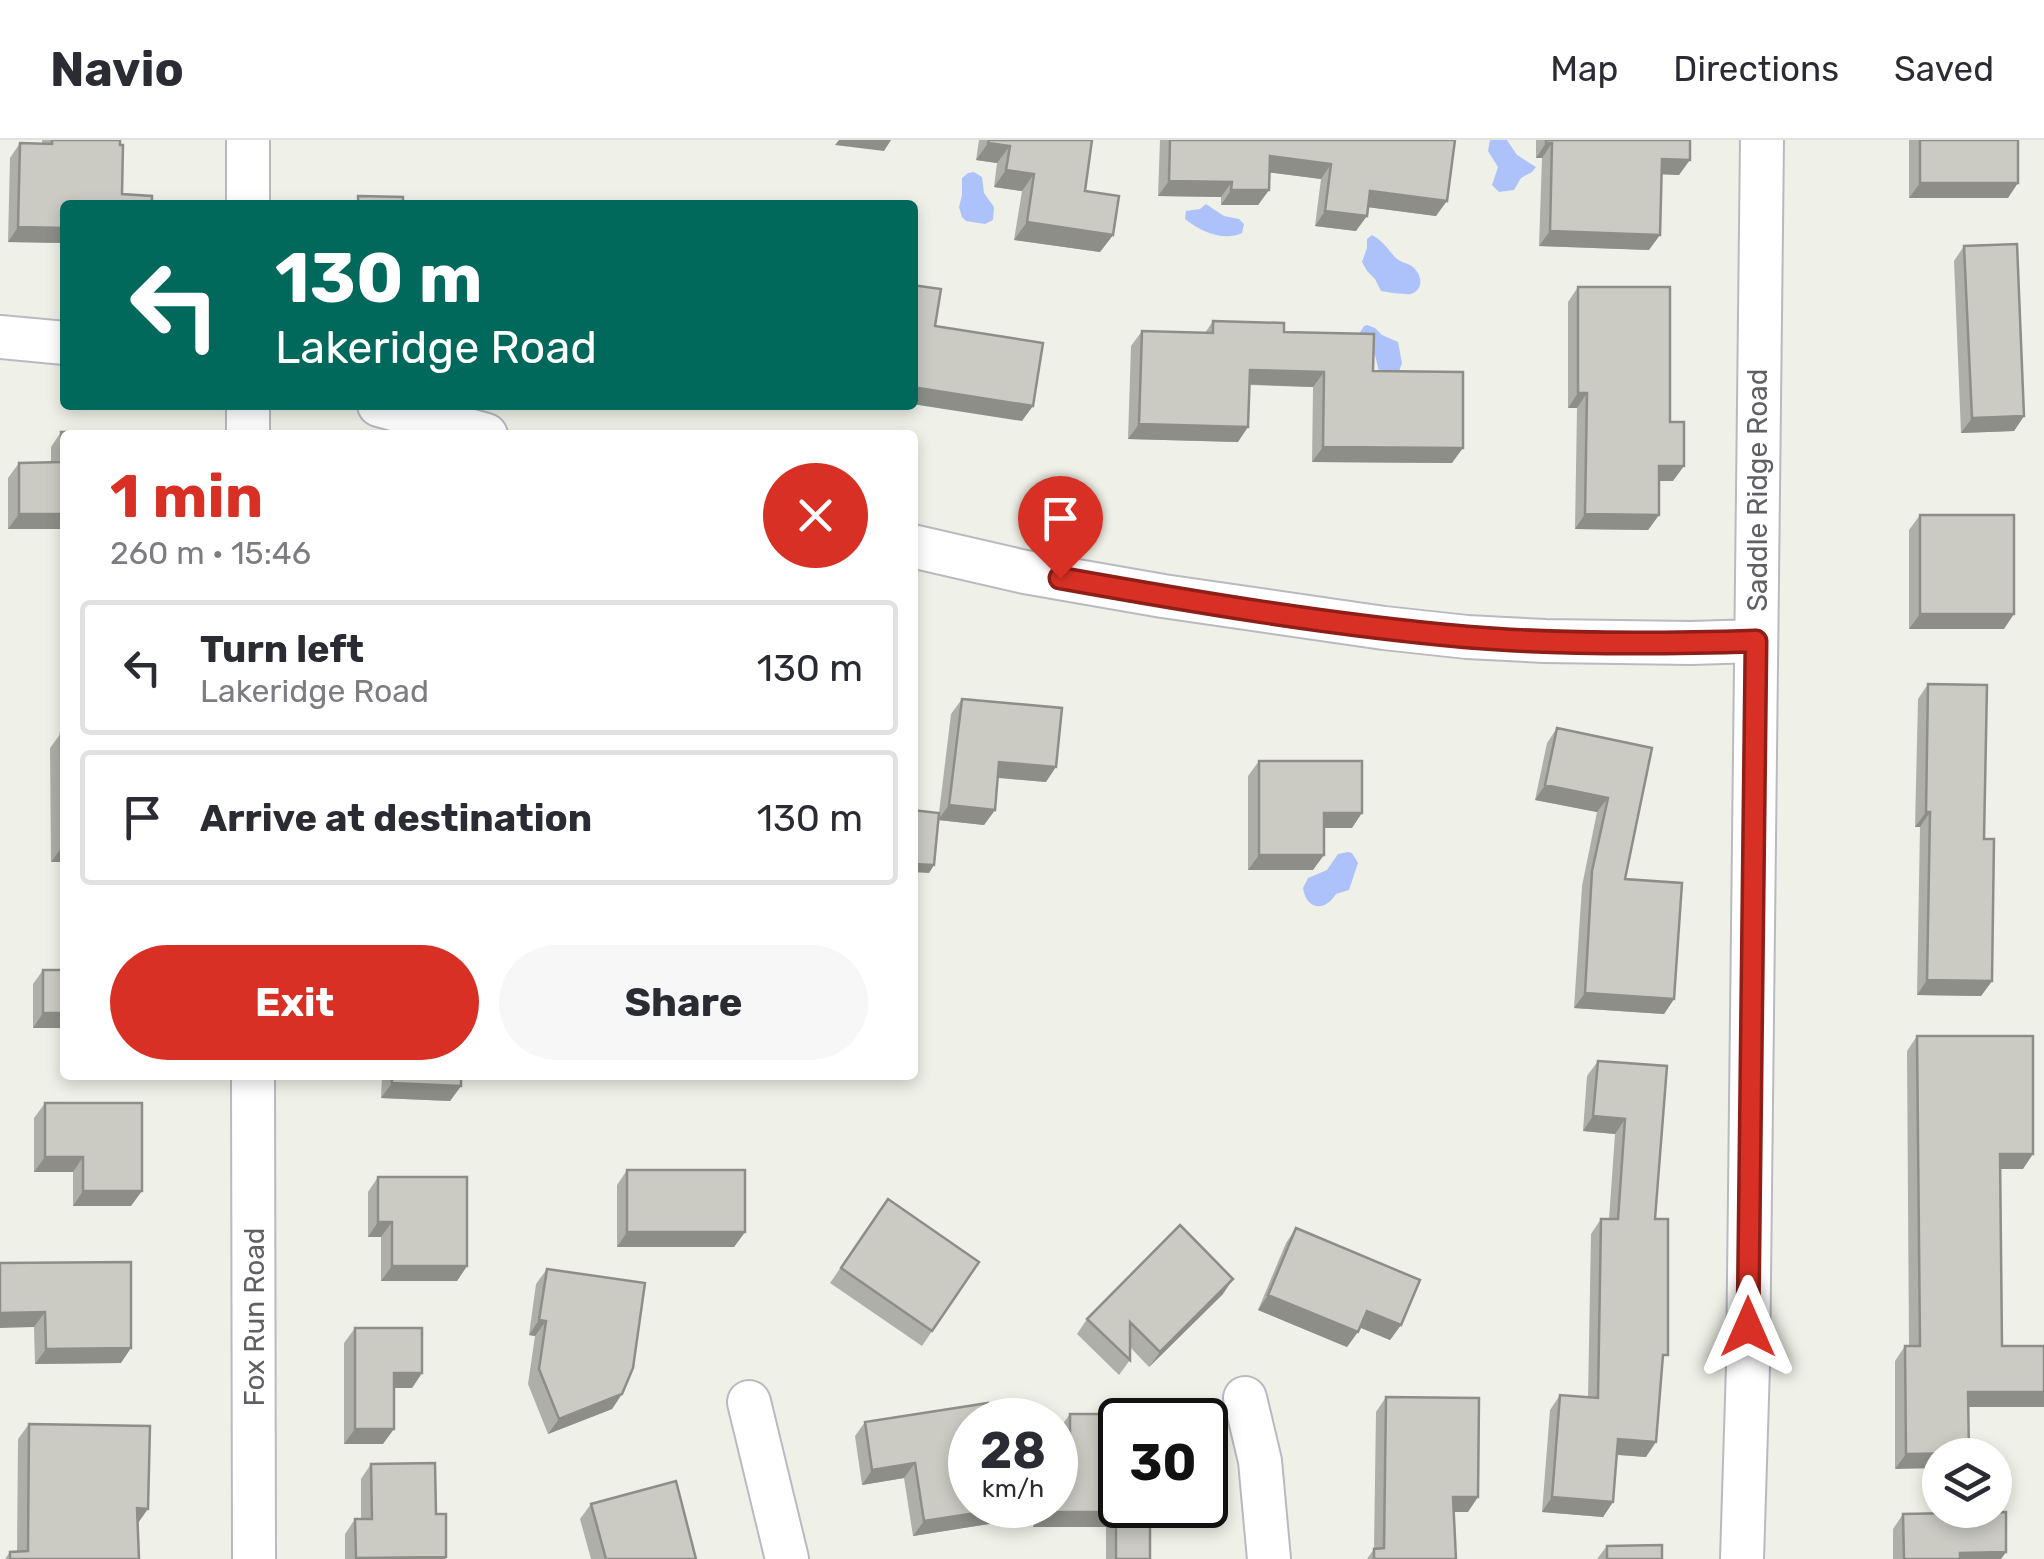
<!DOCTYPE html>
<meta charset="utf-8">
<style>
body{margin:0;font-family:Rubik,sans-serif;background:#f7f7f7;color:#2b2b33;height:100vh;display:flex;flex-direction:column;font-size:38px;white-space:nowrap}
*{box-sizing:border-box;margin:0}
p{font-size:32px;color:#7c7c81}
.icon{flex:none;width:55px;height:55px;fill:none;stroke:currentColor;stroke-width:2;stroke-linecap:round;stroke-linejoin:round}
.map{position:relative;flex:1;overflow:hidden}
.panel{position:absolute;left:60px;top:290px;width:858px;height:650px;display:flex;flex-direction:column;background:#fff;border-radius:10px;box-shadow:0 5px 15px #0003}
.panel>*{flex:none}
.banner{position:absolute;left:60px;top:60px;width:858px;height:210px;border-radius:10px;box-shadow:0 5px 15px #0003;background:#00695c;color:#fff;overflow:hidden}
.buttons{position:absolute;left:1922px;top:1298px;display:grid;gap:20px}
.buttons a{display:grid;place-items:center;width:90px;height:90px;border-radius:50%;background:#fff;box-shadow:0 5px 15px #0003;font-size:50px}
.speed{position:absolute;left:948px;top:1258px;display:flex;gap:20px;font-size:50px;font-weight:700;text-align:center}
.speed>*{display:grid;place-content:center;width:130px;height:130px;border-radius:50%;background:#fff;box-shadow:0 5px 15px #0003;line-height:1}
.speed small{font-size:25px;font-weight:400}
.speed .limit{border:5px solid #111;border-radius:15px;background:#fff;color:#111}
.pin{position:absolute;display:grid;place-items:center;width:85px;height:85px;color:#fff;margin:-102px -42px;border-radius:50% 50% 50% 0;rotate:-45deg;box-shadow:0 0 10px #0007}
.pin .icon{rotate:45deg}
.me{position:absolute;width:110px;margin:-55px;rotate:0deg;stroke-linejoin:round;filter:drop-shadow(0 0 8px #0008)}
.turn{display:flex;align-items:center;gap:35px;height:210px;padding:0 50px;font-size:45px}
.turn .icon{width:130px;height:130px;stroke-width:2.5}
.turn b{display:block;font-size:70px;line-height:85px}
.round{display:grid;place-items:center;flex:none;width:105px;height:105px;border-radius:52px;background:#f7f7f7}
.overview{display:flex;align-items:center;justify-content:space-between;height:170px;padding:0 50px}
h1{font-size:60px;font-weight:700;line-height:75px;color:#d93025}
.primary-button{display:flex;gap:20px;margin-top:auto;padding:20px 50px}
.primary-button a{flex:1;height:115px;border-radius:60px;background:#d93025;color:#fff;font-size:40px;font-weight:700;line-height:115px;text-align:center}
.primary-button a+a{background:#f7f7f7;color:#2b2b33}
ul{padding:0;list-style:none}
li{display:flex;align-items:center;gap:30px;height:135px;margin:0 20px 15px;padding:0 30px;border:5px solid #e1e1e2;border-radius:10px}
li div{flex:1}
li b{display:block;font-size:38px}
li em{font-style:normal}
header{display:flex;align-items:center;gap:60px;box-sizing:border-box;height:140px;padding:0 50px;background:#fff;border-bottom:2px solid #e1e1e2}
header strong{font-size:48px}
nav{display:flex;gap:55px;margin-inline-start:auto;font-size:35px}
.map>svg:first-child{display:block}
.water{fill:#adc2fa}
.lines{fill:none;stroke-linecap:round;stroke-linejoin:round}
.minor-casing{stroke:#b9bac0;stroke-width:46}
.minor{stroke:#fff;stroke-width:42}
.wall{fill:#afafa9}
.shaded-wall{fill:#8e8e89}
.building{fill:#cbcbc4;stroke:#8e8e89;stroke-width:2.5}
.route-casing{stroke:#8d1f18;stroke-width:25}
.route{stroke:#d93025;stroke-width:18}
.labels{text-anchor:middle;stroke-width:9;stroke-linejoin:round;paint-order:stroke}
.street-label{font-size:28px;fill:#5f6066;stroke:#fff}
</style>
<header>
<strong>Navio</strong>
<nav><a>Map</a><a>Directions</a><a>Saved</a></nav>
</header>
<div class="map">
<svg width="2044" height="1419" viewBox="0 0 2044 1419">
<rect width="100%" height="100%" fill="#eff0e7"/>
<path class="water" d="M 1490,0 L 1507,0 L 1517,15 L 1536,27 L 1532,32 L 1521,38 L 1514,50 L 1499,52 L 1492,45 L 1498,27 L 1488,11 Z
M 974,32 L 982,37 L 984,53 L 994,67 L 993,80 L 985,84 L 966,81 L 962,77 L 959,67 L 962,55 L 962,38 L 968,33 Z
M 1206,64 L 1224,76 L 1239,79 L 1244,84 L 1242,93 C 1223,102 1200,91 1185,79 L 1186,71 L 1200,69 Z
M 1372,95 C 1383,101 1386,107 1394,116 C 1399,123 1408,122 1414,128 C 1422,136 1424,149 1411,154 C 1408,155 1385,152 1381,151 L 1375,139 L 1367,131 L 1362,122 L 1367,108 L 1367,99 Z
M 1367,185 L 1375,188 L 1382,195 L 1398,202 L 1402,223 L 1398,234 L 1380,236 L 1375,215 L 1359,194 L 1364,186 Z
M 1348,712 L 1352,713 L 1358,723 L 1349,750 L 1336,754 C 1325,772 1306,770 1303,748 L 1308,738 L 1327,730 L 1338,714 Z"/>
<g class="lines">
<defs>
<path id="minor" d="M 248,65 L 248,0
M 0,197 L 65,203
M 248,265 L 248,295
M 379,265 L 486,295
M 912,406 L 1025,432 L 1163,456 L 1384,488 L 1467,497 L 1545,501 L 1691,503 L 1756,501
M 253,935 L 254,1419
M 1245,1258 L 1260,1321 L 1269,1419
M 749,1262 L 787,1419
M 1742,1419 L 1748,1226 L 1762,0"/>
</defs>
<use href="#minor" class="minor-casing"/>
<use href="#minor" class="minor"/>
</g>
<path class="wall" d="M 42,0 L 120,0 L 65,65 L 65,103 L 8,102 L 10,18 L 20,3 L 42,3 Z
M 979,0 L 1092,0 L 1085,51 L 1113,95 L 1100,112 L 1014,100 L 1022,51 L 994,47 L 997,23 L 976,20 Z
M 1160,0 L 1455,0 L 1436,76 L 1368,67 L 1356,91 L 1315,86 L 1321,39 L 1269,32 L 1269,50 L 1258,65 L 1221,65 L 1221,57 L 1158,56 Z
M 1536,0 L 1690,0 L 1679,35 L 1662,34 L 1649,110 L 1539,106 L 1542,18 L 1536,18 Z
M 1909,0 L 2018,0 L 2008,58 L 1909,58 Z
M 1964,106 L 2024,276 L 2014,291 L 1961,293 L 1954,121 Z
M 1578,147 L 1670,282 L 1673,341 L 1659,341 L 1659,375 L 1648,390 L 1575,389 L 1577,268 L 1568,268 L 1568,162 Z
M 1213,181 L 1284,192 L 1373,231 L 1452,323 L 1312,322 L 1313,247 L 1250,245 L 1238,302 L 1128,299 L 1131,206 L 1142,191 L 1205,193 Z
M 61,292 L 65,389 L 8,389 L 8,338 L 19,323 L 51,322 L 51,307 Z
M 1920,375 L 2004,489 L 1909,489 L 1909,390 Z
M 1928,544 L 1984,699 L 1992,841 L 1981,856 L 1917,855 L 1920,687 L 1915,687 L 1918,559 Z
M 962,559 L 1046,642 L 998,638 L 995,670 L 984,685 L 939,680 L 934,725 L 929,733 L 939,673 L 951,574 Z
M 1557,588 L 1652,608 L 1625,739 L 1674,859 L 1664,874 L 1574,868 L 1582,746 L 1597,672 L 1535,660 L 1547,603 Z
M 61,593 L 65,593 L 65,722 L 51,722 L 50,608 Z
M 1259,621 L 1352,688 L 1324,688 L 1313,730 L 1248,730 L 1248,636 Z
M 43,830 L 65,830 L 65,888 L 33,888 L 33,844 Z
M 1917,896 L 2023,1029 L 2000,1029 L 1968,1267 L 1895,1329 L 1895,1221 L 1905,1206 L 1909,1206 L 1907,911 Z
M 1598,921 L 1667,926 L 1655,1079 L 1662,1224 L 1646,1317 L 1617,1315 L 1613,1362 L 1603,1377 L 1542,1372 L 1550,1270 L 1560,1255 L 1588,1258 L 1591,1094 L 1601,1079 L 1609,1079 L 1615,994 L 1583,991 L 1587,936 Z
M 382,935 L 461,935 L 461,946 L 450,961 L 381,958 Z
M 45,963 L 131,1066 L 73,1066 L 73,1032 L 34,1032 L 34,978 Z
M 627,1030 L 745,1092 L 734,1107 L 617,1107 L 617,1045 Z
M 378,1037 L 467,1126 L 457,1141 L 381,1141 L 381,1097 L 368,1097 L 368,1052 Z
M 888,1059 L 979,1122 L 922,1206 L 830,1143 Z
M 1296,1088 L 1401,1185 L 1390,1200 L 1360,1187 L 1347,1207 L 1258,1170 L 1286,1103 Z
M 0,1123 L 121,1223 L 35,1224 L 34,1187 Z
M 547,1129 L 622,1254 L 612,1269 L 548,1294 L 528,1244 L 535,1196 L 529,1195 L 536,1144 Z
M 1223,1154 L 1149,1227 L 1130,1207 L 1130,1220 L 1119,1235 L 1077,1194 L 1087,1179 Z
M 355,1188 L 422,1233 L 412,1248 L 394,1248 L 383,1304 L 344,1304 L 344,1203 Z
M 1386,1257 L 1468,1372 L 1454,1372 L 1456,1419 L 1367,1419 L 1374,1409 L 1376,1272 Z
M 1070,1274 L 1120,1280 L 1150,1419 L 1106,1419 L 1106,1387 L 1033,1387 L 1033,1377 L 913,1396 L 904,1338 L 862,1345 L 855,1296 L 865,1282 L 970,1365 L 1055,1365 L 1059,1331 L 1059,1289 Z
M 29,1284 L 138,1383 L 139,1419 L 5,1419 L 10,1412 L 17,1412 L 18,1299 Z
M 371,1324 L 436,1374 L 445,1419 L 345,1419 L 345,1394 L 355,1379 L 361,1379 L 361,1339 Z
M 591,1364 L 696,1419 L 591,1419 L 580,1379 Z
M 1903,1374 L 2006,1412 L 2001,1419 L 1893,1419 L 1893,1389 Z
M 1607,1406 L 1662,1419 L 1597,1419 Z"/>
<path class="shaded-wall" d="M 839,0 L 891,0 L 884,11 L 835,5 Z
M 988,3 L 1010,6 L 997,23 L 976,20 Z
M 1546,3 L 1552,3 L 1542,18 L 1536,18 Z
M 1270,16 L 1331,24 L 1321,39 L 1259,31 Z
M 1662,19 L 1690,20 L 1679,35 L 1652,34 Z
M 1006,30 L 1034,34 L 1022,51 L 994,47 Z
M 1169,41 L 1232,42 L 1221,57 L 1158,56 Z
M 1920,43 L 2018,43 L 2008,58 L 1909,58 Z
M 1231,50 L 1269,50 L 1258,65 L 1221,65 Z
M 1370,51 L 1447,61 L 1436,76 L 1359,66 Z
M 1325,71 L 1367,76 L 1356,91 L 1315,86 Z
M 1027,82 L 1113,95 L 1100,112 L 1014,100 Z
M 18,87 L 65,88 L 65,103 L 8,102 Z
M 1550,91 L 1660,95 L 1649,110 L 1539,106 Z
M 1250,230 L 1324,232 L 1313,247 L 1240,244 Z
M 912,247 L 1033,266 L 1022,281 L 912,264 Z
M 1578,253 L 1587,253 L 1577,268 L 1568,268 Z
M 2024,276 L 2014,291 L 1961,293 L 1972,278 Z
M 1139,284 L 1248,287 L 1238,302 L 1128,299 Z
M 1323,307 L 1463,308 L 1452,323 L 1312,322 Z
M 1659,326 L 1684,326 L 1673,341 L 1649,341 Z
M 19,374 L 65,374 L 65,389 L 8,389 Z
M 1585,374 L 1659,375 L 1648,390 L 1575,389 Z
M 1920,474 L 2014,474 L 2004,489 L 1909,489 Z
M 999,622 L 1056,627 L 1046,642 L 989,637 Z
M 1545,645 L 1608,658 L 1597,672 L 1535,660 Z
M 949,665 L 995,670 L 984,685 L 938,680 Z
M 1926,672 L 1930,672 L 1920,687 L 1915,687 Z
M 1324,673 L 1362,673 L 1352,688 L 1313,688 Z
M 62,707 L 65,707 L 65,722 L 51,722 Z
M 1259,715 L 1324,715 L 1313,730 L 1248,730 Z
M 912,724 L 934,725 L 929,733 L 912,732 Z
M 1927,840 L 1992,841 L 1981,856 L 1917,855 Z
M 1585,853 L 1674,859 L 1664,874 L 1574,868 Z
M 43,873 L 65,873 L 65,888 L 33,888 Z
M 392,943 L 461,946 L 450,961 L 381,958 Z
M 1593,976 L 1625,979 L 1615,994 L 1583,991 Z
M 2000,1014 L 2033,1014 L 2023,1029 L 1989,1029 Z
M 45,1017 L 83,1017 L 73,1032 L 34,1032 Z
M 83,1051 L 142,1051 L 131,1066 L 73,1066 Z
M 378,1082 L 392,1082 L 381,1097 L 368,1097 Z
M 627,1092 L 745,1092 L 734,1107 L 617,1107 Z
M 392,1126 L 467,1126 L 457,1141 L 381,1141 Z
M 1233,1139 L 1223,1154 L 1149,1227 L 1160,1212 Z
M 1268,1155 L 1358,1192 L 1347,1207 L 1258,1170 Z
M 1367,1171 L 1401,1185 L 1390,1200 L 1356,1186 Z
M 45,1172 L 34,1187 L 0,1188 L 0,1173 Z
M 539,1180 L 546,1181 L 535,1196 L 529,1195 Z
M 131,1208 L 121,1223 L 35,1224 L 46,1209 Z
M 394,1233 L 422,1233 L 412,1248 L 383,1248 Z
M 1968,1252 L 2044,1252 L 2044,1267 L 1958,1267 Z
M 622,1254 L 612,1269 L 548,1294 L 559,1279 Z
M 355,1289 L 394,1289 L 383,1304 L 344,1304 Z
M 1618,1299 L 1656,1302 L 1646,1317 L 1608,1314 Z
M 1969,1313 L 1967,1315 L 1940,1315 L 1940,1328 L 1895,1329 L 1906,1314 Z
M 915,1323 L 904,1338 L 862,1345 L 872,1330 Z
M 1453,1357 L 1478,1357 L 1468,1372 L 1443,1372 Z
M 1552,1357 L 1613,1362 L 1603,1377 L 1542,1372 Z
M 1027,1365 L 1042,1365 L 1033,1377 L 913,1396 L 924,1381 Z
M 137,1368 L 148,1369 L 138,1383 Z
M 1044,1372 L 1116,1372 L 1106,1387 L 1033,1387 Z
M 2006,1412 L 2001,1419 L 1956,1419 L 1960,1413 Z
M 446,1417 L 445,1419 L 355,1419 L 356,1418 Z"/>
<path class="building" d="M 52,0 L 120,0 L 120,5 L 123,5 L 122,54 L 152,56 L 152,65 L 65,65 L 65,88 L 18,87 L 20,3 L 52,4 Z
M 989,0 L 1092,0 L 1085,51 L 1119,56 L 1113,95 L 1027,82 L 1034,34 L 1006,30 L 1010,6 L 988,3 Z
M 1170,0 L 1455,0 L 1447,61 L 1370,51 L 1367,76 L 1325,71 L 1331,24 L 1270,16 L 1269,50 L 1231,50 L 1232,42 L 1169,41 Z
M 1546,0 L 1690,0 L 1690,20 L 1662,19 L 1660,95 L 1550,91 L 1552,3 L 1546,3 Z
M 1920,0 L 2018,0 L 2018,43 L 1920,43 Z
M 358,56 L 403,57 L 403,65 L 358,65 Z
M 2017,104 L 2024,276 L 1972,278 L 1964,106 Z
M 912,145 L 941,149 L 935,186 L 1043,203 L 1033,266 L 912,247 Z
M 1578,147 L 1670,147 L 1670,282 L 1684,282 L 1684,326 L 1659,326 L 1659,375 L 1585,374 L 1587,253 L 1578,253 Z
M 1213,181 L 1284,183 L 1284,192 L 1374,194 L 1373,231 L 1463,232 L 1463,308 L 1323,307 L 1324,232 L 1250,230 L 1248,287 L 1139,284 L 1142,191 L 1213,193 Z
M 61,292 L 142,292 L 142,295 L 65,295 L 65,374 L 19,374 L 19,323 L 62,322 Z
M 1920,375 L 2014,375 L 2014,474 L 1920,474 Z
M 1928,544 L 1987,545 L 1984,699 L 1994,699 L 1992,841 L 1927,840 L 1930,672 L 1926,672 Z
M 962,559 L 1062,568 L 1056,627 L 999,622 L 995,670 L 949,665 Z
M 1557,588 L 1652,608 L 1625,739 L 1682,743 L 1674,859 L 1585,853 L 1592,731 L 1608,658 L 1545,645 Z
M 61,593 L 65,593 L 65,707 L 62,707 Z
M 1259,621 L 1362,621 L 1362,673 L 1324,673 L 1324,715 L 1259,715 Z
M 912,670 L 939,673 L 934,725 L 912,724 Z
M 43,830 L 65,830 L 65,873 L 43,873 Z
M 1917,896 L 2033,896 L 2033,1014 L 2000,1014 L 2002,1206 L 2044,1206 L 2044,1252 L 1968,1252 L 1969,1313 L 1906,1314 L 1905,1206 L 1920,1206 Z
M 1598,921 L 1667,926 L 1655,1079 L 1668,1079 L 1668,1215 L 1663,1215 L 1656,1302 L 1618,1299 L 1613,1362 L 1552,1357 L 1560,1255 L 1598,1258 L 1601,1079 L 1618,1079 L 1625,979 L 1593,976 Z
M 392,935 L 461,935 L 461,946 L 392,943 Z
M 45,963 L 142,963 L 142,1051 L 83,1051 L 83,1017 L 45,1017 Z
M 627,1030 L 745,1030 L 745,1092 L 627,1092 Z
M 378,1037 L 467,1037 L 467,1126 L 392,1126 L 392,1082 L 378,1082 Z
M 888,1059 L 979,1122 L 932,1191 L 841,1128 Z
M 1180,1085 L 1233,1139 L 1160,1212 L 1130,1182 L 1130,1220 L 1087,1179 Z
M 1296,1088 L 1420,1140 L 1401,1185 L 1367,1171 L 1358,1192 L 1268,1155 Z
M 131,1122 L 131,1208 L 46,1209 L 45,1172 L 0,1173 L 0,1123 Z
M 547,1129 L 645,1143 L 633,1228 L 622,1254 L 559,1279 L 539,1229 L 546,1181 L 539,1180 Z
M 355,1188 L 422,1188 L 422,1233 L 394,1233 L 394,1289 L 355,1289 Z
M 1386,1257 L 1479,1258 L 1478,1357 L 1453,1357 L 1456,1419 L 1374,1419 L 1374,1409 L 1384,1408 Z
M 988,1263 L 991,1280 L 970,1280 L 970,1365 L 1027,1365 L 924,1381 L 915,1323 L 872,1330 L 865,1282 Z
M 1070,1274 L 1130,1274 L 1130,1280 L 1120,1280 L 1120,1365 L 1150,1365 L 1150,1419 L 1116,1419 L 1116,1372 L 1044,1372 L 1044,1365 L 1055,1365 L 1055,1331 L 1070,1331 Z
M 29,1284 L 150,1286 L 148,1369 L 137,1368 L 139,1419 L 10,1419 L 10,1412 L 28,1411 Z
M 435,1323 L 436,1374 L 446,1374 L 446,1417 L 356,1418 L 355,1379 L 372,1379 L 371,1324 Z
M 676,1341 L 696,1419 L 606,1419 L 591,1364 Z
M 2006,1372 L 2006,1412 L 1960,1413 L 1960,1419 L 1904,1419 L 1903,1374 Z
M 1662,1405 L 1662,1419 L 1607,1419 L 1607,1406 Z"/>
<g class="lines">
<defs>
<path id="route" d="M 1060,438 C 1194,462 1331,485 1467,497 C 1563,505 1660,504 1756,501 L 1748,1187"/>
</defs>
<use href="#route" class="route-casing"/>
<use href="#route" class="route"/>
</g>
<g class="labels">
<g class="street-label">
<text transform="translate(1757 350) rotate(-90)" y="10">Saddle Ridge Road</text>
<text transform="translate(254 1177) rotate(-90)" y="10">Fox Run Road</text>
</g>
</g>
</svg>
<div class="buttons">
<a><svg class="icon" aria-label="layers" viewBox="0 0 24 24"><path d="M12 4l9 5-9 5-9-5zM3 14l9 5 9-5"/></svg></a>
</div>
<div class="speed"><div>28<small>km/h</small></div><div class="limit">30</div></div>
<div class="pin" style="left:1060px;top:438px;background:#d93025"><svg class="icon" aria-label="arrive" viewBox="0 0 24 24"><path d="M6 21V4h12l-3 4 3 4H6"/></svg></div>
<svg class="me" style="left:1748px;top:1187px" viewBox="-20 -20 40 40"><path d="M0-17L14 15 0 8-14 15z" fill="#d93025" stroke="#fff" stroke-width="4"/></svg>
<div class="banner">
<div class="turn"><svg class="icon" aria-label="left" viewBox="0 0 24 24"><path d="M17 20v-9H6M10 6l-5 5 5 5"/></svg><div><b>130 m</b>Lakeridge Road</div></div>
</div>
<section class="panel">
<div class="overview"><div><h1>1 min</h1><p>260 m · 15:46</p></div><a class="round" style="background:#d93025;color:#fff"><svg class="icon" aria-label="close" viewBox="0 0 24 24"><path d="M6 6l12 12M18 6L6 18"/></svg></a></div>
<ul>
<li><svg class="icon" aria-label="left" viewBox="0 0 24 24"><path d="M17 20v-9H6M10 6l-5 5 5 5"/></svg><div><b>Turn left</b><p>Lakeridge Road</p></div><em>130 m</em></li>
<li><svg class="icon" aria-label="arrive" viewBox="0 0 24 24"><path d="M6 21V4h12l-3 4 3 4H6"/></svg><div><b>Arrive at destination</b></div><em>130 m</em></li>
</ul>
<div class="primary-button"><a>Exit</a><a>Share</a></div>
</section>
</div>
